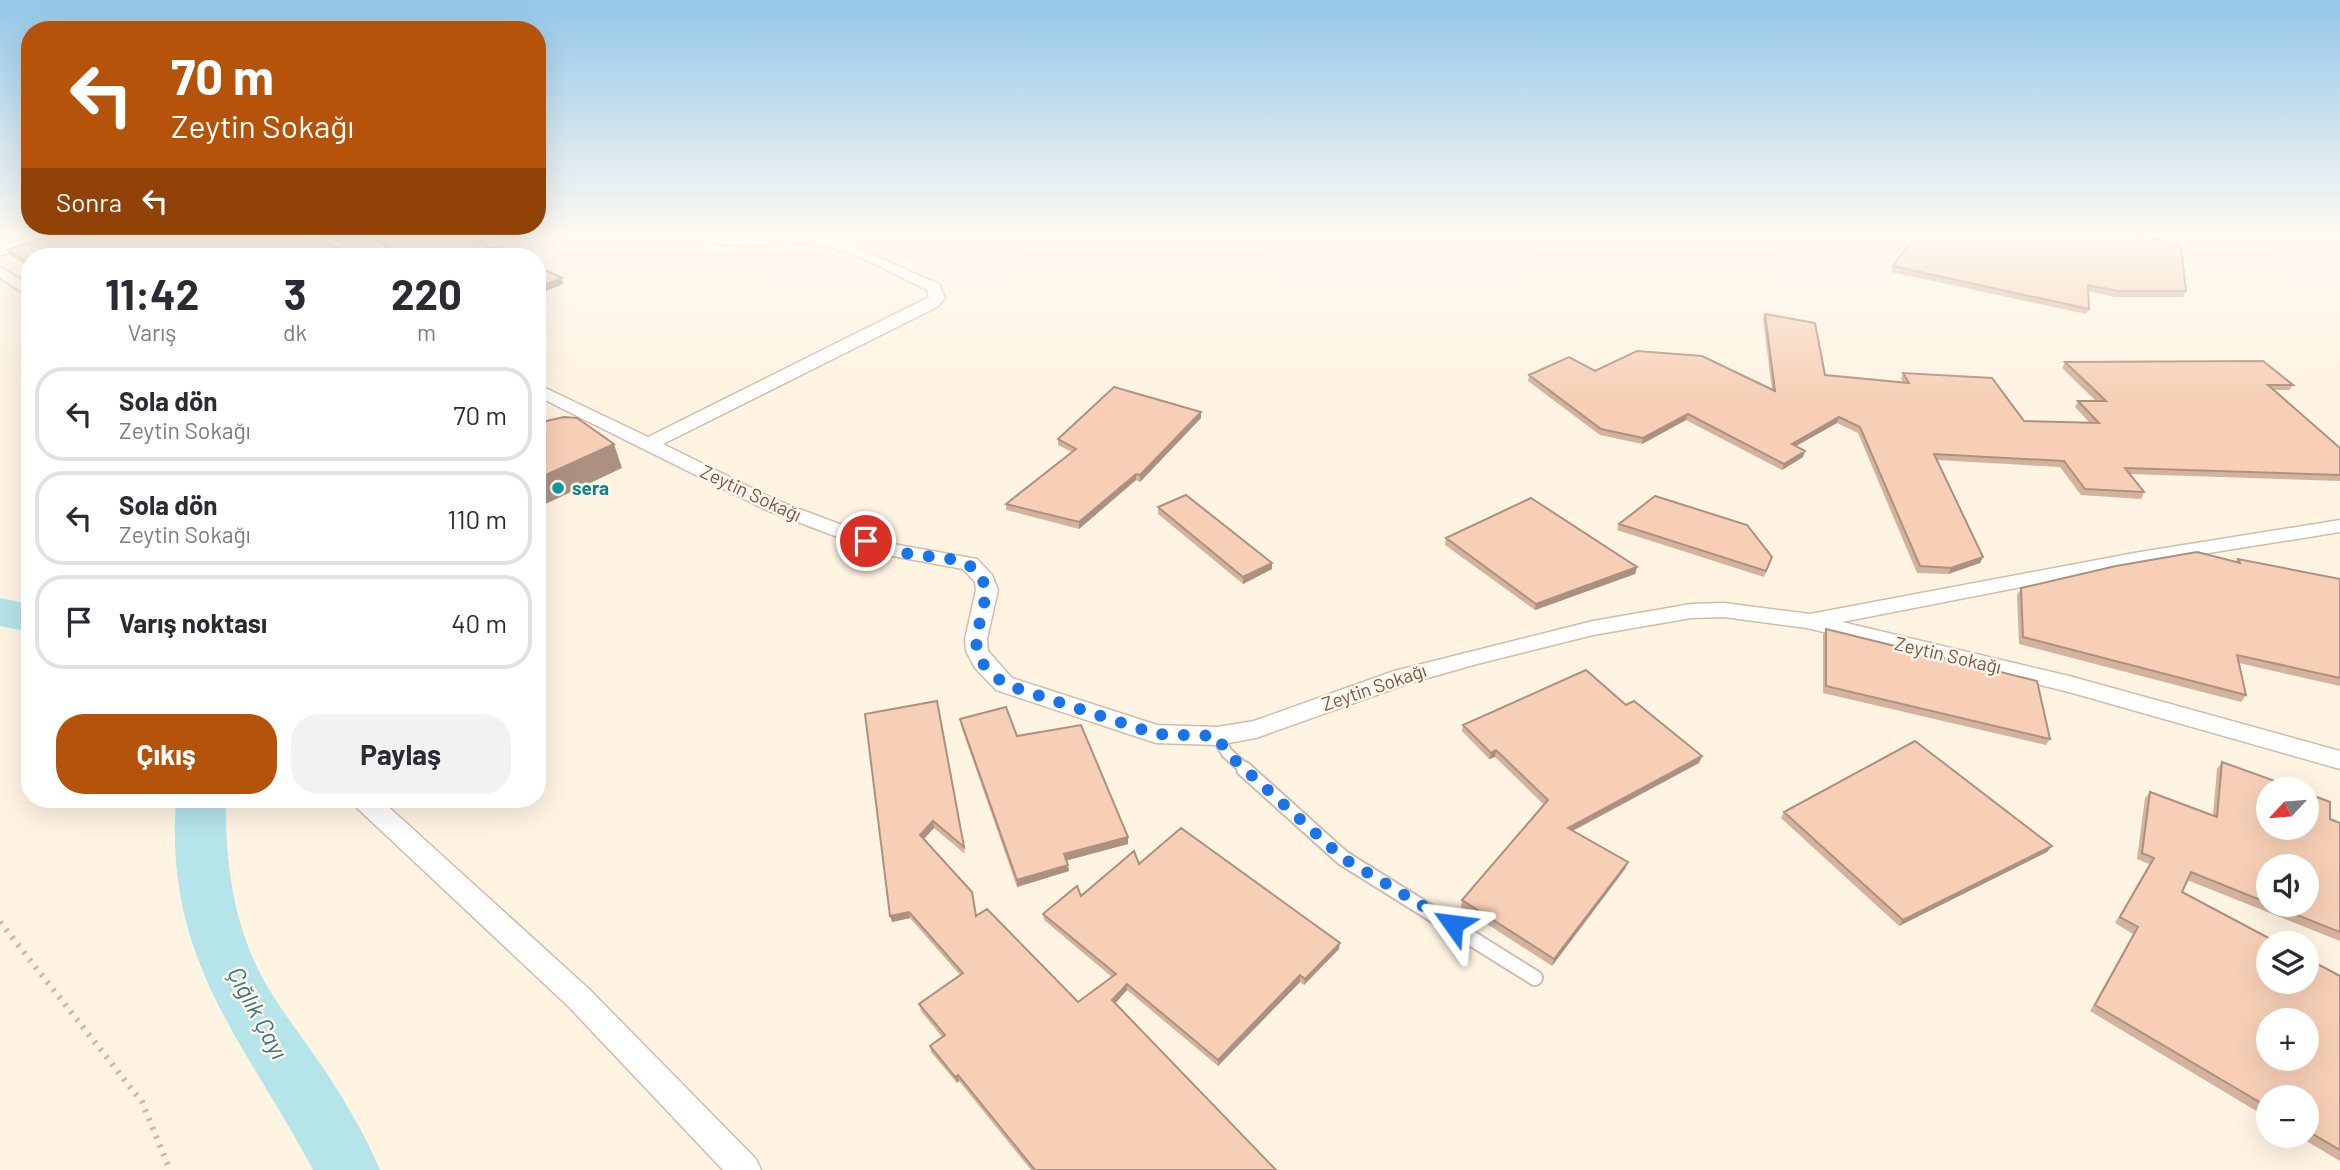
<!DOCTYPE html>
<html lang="tr">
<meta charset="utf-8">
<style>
body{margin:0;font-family:Barlow,sans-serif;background:#f2f2f3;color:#2b2b33;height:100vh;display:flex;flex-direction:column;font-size:26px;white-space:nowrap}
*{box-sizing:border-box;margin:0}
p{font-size:23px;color:#7c7c81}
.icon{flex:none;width:38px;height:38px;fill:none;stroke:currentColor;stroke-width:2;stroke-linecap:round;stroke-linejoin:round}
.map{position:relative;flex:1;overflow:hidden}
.panel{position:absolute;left:21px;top:248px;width:525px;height:560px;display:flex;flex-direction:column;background:#fff;border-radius:28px;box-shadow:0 7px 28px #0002}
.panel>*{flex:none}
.banner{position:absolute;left:21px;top:21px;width:525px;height:214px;border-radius:28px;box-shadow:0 7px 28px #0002;background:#b45309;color:#fff;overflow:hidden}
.needle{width:46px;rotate:244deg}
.tools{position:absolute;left:2256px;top:777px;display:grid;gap:14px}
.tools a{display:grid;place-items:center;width:63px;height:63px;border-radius:50%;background:#fff;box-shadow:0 7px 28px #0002;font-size:35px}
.pin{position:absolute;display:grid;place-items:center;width:60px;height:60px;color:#fff;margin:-30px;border:4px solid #fff;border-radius:50%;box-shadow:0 2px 7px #0007}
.me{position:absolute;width:77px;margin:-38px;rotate:301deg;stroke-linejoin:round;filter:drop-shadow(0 0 5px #0008)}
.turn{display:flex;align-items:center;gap:24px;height:147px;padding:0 35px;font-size:32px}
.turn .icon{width:91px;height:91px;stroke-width:2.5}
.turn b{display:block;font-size:49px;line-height:60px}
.then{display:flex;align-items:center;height:66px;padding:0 35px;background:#0003;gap:14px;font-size:26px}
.eta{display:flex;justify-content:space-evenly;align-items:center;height:119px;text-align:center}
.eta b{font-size:42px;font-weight:700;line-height:49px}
.cta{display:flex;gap:14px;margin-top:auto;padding:14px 35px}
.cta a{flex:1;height:80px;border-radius:28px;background:#b45309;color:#fff;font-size:28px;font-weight:700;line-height:80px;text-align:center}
.cta a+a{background:#f2f2f3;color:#2b2b33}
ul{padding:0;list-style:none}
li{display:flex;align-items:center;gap:21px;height:94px;margin:0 14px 10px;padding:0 21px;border:4px solid #e1e1e2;border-radius:28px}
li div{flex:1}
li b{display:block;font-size:26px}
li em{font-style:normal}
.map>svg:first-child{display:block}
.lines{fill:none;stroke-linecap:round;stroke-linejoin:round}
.river{fill:#b5e4ea;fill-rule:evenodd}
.service-far1-casing{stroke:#d3bbaa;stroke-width:14}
.service-casing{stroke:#d3bbaa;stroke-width:18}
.minor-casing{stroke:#d3bbaa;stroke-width:3}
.path{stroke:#dcb29a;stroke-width:6;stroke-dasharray:2.5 7;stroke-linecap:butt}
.service-far1{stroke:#fff;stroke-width:10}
.service{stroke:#fff;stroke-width:14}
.minor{fill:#fff;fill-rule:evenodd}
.wall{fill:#d4b29d;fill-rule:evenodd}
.shaded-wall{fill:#ad9180}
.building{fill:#f7cfb7;stroke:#ad9180;stroke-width:2;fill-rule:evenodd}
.route{stroke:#1a73e8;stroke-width:12;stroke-dasharray:0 21.6}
.culture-dot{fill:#0f9aa8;stroke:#fff6eb;stroke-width:2.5}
.labels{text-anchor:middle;stroke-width:5;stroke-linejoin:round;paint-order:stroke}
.culture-label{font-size:19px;font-weight:bold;fill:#0d838f;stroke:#fff6eb;text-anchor:start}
.street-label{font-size:19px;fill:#795646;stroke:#fff6eb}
.near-water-label{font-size:24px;font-style:italic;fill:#377680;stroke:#fff6eb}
</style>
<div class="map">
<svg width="2340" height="1170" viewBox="0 0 2340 1170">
<rect width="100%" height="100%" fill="#fff3e2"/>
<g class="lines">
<path class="river" d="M 0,598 L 30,604 L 30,632 L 0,626 Z
M 176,800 L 226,800 C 225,860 233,921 261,975 C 276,1004 296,1028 314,1055 C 339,1090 363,1130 380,1170 L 313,1170 C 244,1040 164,960 176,800 Z"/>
<defs>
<path id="service-far1" d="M 1217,736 L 1227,753 L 1246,770"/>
<path id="service" d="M 1244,769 L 1343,858 L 1535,978"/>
<path id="minor" d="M 39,233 L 59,233 L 0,256 L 0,247 Z
M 292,233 L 313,233 L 381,257 L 360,257 Z
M 688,233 L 716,233 L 741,238 L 808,235 L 837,239 L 939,284 L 945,298 L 937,307 L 663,444 L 778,501 L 893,544 L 977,559 L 992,575 L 998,590 L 987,639 L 988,651 L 1012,678 L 1157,725 L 1217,727 L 1254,721 L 1394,671 L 1593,621 L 1691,604 L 1724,603 L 1810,614 L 2134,553 L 2340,520 L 2340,532 L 2134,565 L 1842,622 L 2069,676 L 2340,751 L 2340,769 L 2069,692 L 1807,628 L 1724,617 L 1691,618 L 1593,635 L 1477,664 L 1410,683 L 1256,738 L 1217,745 L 1156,743 L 996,690 L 975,668 L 966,651 L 965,639 L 976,590 L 975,582 L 963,569 L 882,554 L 764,509 L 537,396 L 537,384 L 648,437 L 929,297 L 927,290 C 891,273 851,248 811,244 C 782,241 711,253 688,233 Z
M 0,267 L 30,285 L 30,297 L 0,278 Z
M 353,800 L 381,800 L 589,989 L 756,1159 L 761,1170 L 723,1170 L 569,1007 L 356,807 Z"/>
</defs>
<use href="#service-far1" class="service-far1-casing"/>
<use href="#service" class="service-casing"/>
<use href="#minor" class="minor-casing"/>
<path class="path" d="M 0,922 L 142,1102 L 170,1170"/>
<use href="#service-far1" class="service-far1"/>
<use href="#service" class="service"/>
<use href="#minor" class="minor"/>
</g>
<path class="wall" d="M 366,233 L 470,233 L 491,249 L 521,257 L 395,257 Z
M 7,250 L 30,257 L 30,267 L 10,255 Z
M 1893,266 L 2186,291 L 2183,297 L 2115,297 L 2088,291 L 2089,309 L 2086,314 L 1891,272 Z
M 1765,314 L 1825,375 L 1903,382 L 1901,379 L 1903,373 L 2024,421 L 2090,423 L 2075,407 L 2078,401 L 2096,401 L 2062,368 L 2065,362 L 2293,385 L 2289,390 L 2275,390 L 2340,448 L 2340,481 L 2130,474 L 2144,492 L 2141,499 L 2081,495 L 2060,467 L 1937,460 L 1983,557 L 1980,563 L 1948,574 L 1917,573 L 1858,433 L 1837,423 L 1796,446 L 1803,457 L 1782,470 L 1686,420 L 1642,444 L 1600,435 L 1528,381 L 1529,375 L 1595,371 L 1772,389 L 1763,319 Z
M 1201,418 L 1140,482 L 1136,480 L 1079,529 L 1006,510 L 1006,504 L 1072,452 L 1058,445 L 1058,439 Z
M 1158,507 L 1272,569 L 1243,584 L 1158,514 Z
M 1619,524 L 1772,557 L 1764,577 L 1617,530 Z
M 1446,538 L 1637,567 L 1635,574 L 1535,610 L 1445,545 Z
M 2238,559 L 2340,579 L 2340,686 L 2239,663 L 2246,695 L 2241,702 L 2019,644 L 2017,595 L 2021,588 L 2235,562 Z
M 1826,629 L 2050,739 L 2046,745 L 1823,693 L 1823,635 Z
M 937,701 L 965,854 L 934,828 L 923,840 L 976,916 L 1078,1002 L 1112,977 L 1044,920 L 1043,914 L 1081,896 L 1139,864 L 1339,949 L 1304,985 L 1300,982 L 1218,1066 L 1127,990 L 1115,1003 L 1276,1170 L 1031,1170 L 959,1081 L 957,1083 L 931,1052 L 930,1046 L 942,1037 L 921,1011 L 919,1004 L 960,975 L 910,918 L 892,922 Z
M 1626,705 L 1702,756 L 1699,763 L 1573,831 L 1628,862 L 1625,869 L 1552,966 L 1461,907 L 1462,900 L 1544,805 L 1495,757 L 1489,759 L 1462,731 L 1463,725 Z
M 960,719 L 1017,736 L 1128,844 L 1067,860 L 1069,871 L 1017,887 L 961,726 Z
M 2222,762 L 2330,819 L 2340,823 L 2340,941 L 2187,880 L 2182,892 L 2340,976 L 2340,1161 L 2298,1136 L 2306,1136 L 2306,1097 L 2268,1097 L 2268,1118 L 2090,1011 L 2133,934 L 2115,923 L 2149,864 L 2137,859 L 2145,798 L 2150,792 L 2213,815 L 2217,769 ZM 2268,866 L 2306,905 L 2268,905 Z
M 1784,812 L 2052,846 L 2047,852 L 1899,926 L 1781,818 Z"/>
<path class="shaded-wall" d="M 562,278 L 563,284 L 537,295 L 537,288 Z
M 1201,412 L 1201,418 L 1140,482 L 1140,475 Z
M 1688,414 L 1686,420 L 1642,444 L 1643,438 Z
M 1839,417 L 1837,423 L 1789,450 L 1792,444 Z
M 614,444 L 622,468 L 537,508 L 537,479 Z
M 1805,451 L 1803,457 L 1782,470 L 1784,464 Z
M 1136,474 L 1136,480 L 1079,529 L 1079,522 Z
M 1983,557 L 1980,563 L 1948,574 L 1951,568 Z
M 1272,563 L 1272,569 L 1243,584 L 1243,577 Z
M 1637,567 L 1635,574 L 1535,610 L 1536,604 Z
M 1496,750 L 1495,757 L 1489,759 L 1491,753 Z
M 1702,756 L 1699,763 L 1566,834 L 1568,828 Z
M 933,821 L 934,828 L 921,842 L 920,835 Z
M 1128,837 L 1128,844 L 1065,861 L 1064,854 Z
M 2052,846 L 2047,852 L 1899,926 L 1903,920 Z
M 1628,862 L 1625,869 L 1552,966 L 1554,959 Z
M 1068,865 L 1069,871 L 1017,887 L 1017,880 Z
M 909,912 L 910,918 L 892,922 L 890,916 Z
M 1340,943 L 1339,949 L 1304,985 L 1305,979 Z
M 1300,975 L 1300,982 L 1218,1066 L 1218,1060 Z
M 1127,984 L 1127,990 L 1113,1006 L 1112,1000 Z
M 958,1075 L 959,1081 L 957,1083 L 955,1077 Z"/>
<path class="building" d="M 57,233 L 298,233 L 338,248 L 347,257 L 30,257 L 30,264 L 7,250 Z
M 370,233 L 470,233 L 491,249 L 499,246 L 521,257 L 399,257 Z
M 1917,233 L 2131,233 L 2181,246 L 2186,291 L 2118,291 L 2088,285 L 2089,309 L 1893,266 Z
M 537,266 L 562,278 L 537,288 Z
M 1765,314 L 1815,323 L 1825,375 L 1909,383 L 1903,373 L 1992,378 L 2024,421 L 2099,423 L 2078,401 L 2106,401 L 2065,362 L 2263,361 L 2293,385 L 2268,385 L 2340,448 L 2340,475 L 2125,468 L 2144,492 L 2085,489 L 2064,461 L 1934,454 L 1983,557 L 1951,568 L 1920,566 L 1860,427 L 1839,417 L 1792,444 L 1805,451 L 1784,464 L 1688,414 L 1643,438 L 1601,429 L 1529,375 L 1569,357 L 1595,371 L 1637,351 L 1702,356 L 1775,391 Z
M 1114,387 L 1201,412 L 1140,475 L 1136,474 L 1079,522 L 1006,504 L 1076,449 L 1058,439 Z
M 564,417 L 577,418 L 614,444 L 537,479 L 537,423 Z
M 1186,495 L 1272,563 L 1243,577 L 1158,507 Z
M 1655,496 L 1747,525 L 1772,557 L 1766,571 L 1619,524 Z
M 1531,498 L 1637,567 L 1536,604 L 1446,538 Z
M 2197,552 L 2240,563 L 2238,559 L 2340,579 L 2340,678 L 2237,655 L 2246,695 L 2023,637 L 2021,588 L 2116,566 Z
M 1826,629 L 2037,681 L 2050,739 L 1826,686 Z
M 1586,670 L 1626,705 L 1634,701 L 1702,756 L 1568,828 L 1628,862 L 1554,959 L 1462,900 L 1548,800 L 1496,750 L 1491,753 L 1463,725 Z
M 937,701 L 964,847 L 933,821 L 920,835 L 972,892 L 976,916 L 987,909 L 1078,1002 L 1116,974 L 1043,914 L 1077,886 L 1081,896 L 1134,851 L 1139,864 L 1181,828 L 1340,943 L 1305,979 L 1300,975 L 1218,1060 L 1127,984 L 1112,1000 L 1276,1170 L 1035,1170 L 958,1075 L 955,1077 L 930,1046 L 945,1035 L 919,1004 L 963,973 L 909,912 L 890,916 L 865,714 Z
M 1006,707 L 1017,736 L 1081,725 L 1128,837 L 1064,854 L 1068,865 L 1017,880 L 960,719 Z
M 1915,741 L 2052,846 L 1903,920 L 1784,812 Z
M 2222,762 L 2297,789 L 2268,789 L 2268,828 L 2306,828 L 2306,793 L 2330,802 L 2330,819 L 2340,823 L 2340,932 L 2272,905 L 2306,905 L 2306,866 L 2268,866 L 2268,903 L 2191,872 L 2182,892 L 2278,943 L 2268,943 L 2268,982 L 2306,982 L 2306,958 L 2340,976 L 2340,1150 L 2306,1130 L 2306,1097 L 2268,1097 L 2268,1107 L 2095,1005 L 2138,927 L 2120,917 L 2154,858 L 2142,853 L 2150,792 L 2217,817 ZM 2268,1020 L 2306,1020 L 2306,1059 L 2268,1059 Z"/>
<linearGradient id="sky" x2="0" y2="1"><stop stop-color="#93c7e9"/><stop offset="0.59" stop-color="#fffaf2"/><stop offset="1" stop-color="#fffaf2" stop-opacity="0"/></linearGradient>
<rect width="2340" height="397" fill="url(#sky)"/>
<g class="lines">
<path class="route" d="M 866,541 L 904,553 L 957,560 L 978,570 L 987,590 L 976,639 L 977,651 L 982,663 L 1004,684 L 1156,734 L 1217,736 L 1227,753 L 1343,858 L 1453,924"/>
</g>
<circle class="culture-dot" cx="558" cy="488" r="7"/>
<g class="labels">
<g class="culture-label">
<text x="572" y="495">sera</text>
</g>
<g class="street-label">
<text transform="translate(751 493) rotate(25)" y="7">Zeytin Sokağı</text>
<text transform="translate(1948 655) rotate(13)" y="7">Zeytin Sokağı</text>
<text transform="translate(1374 687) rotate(-19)" y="7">Zeytin Sokağı</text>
</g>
<g class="near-water-label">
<text transform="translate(257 1013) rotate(62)" y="8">Çığlık Çayı</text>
</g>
</g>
</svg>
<div class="tools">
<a><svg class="needle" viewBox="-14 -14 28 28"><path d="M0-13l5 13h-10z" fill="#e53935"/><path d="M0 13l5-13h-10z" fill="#7c7c81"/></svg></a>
<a><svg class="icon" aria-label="sound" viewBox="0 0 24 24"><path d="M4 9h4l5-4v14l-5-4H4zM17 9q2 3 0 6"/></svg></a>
<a><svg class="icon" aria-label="layers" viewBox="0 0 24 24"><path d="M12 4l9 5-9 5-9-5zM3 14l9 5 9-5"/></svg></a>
<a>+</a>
<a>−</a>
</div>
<div class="pin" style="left:866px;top:541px;background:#d93025"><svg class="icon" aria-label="arrive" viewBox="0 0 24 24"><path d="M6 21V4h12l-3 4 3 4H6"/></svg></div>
<svg class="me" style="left:1453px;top:924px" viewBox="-20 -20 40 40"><path d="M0-17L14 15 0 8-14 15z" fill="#1a73e8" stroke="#fff" stroke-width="4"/></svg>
<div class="banner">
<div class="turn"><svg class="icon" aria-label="left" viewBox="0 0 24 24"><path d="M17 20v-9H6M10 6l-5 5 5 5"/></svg><div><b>70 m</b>Zeytin Sokağı</div></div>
<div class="then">Sonra<svg class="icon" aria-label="left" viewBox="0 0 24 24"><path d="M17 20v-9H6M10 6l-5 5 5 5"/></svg></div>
</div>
<section class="panel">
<div class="eta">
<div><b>11:42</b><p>Varış</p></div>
<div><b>3</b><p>dk</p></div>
<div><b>220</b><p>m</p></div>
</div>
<ul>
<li><svg class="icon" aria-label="left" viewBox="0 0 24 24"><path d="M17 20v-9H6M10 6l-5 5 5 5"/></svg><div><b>Sola dön</b><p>Zeytin Sokağı</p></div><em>70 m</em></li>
<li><svg class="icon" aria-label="left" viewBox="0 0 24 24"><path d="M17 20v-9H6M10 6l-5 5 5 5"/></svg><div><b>Sola dön</b><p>Zeytin Sokağı</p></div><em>110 m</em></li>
<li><svg class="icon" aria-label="arrive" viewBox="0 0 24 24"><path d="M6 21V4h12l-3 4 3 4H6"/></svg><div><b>Varış noktası</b></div><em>40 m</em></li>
</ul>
<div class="cta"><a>Çıkış</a><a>Paylaş</a></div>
</section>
</div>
